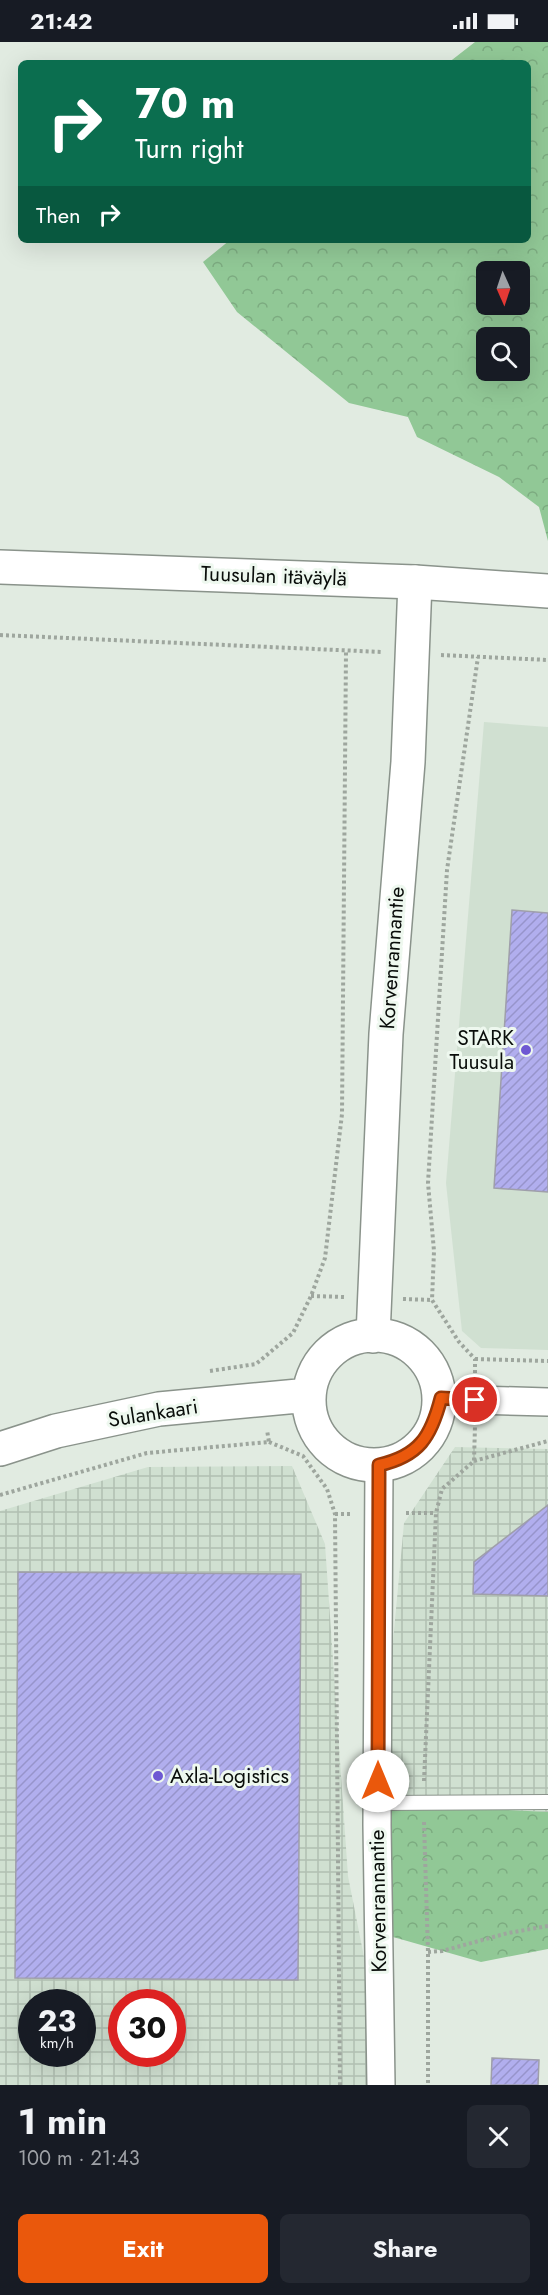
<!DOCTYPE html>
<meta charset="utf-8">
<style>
body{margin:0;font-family:Jost,sans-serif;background:#242831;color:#f1f3f6;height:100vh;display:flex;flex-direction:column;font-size:22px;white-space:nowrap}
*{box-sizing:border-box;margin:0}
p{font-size:20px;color:#9ea1a6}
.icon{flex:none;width:33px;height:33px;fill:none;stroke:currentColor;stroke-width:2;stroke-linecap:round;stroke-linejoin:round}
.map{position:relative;height:2043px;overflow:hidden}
.side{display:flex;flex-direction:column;background:#171b24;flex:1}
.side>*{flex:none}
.guide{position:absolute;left:18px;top:18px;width:513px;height:183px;border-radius:9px;box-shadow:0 6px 24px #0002;background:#0b6e4f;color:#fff;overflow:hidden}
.needle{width:39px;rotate:177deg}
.buttons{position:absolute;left:476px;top:219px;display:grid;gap:12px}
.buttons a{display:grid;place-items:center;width:54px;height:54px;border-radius:9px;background:#171b24;box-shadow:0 6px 24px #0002;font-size:30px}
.speed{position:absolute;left:18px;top:1947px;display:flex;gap:12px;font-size:30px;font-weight:700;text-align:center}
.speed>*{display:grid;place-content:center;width:78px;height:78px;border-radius:50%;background:#171b24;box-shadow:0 6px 24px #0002;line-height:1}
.speed small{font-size:15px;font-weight:400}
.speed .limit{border:9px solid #d22;background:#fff;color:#111}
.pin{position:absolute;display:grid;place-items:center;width:51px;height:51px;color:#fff;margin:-26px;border:3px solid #fff;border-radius:50%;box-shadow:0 2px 6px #0007}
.me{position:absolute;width:66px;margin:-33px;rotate:0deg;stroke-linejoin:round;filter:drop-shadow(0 0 4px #0008)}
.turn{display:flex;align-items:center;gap:21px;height:126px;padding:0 18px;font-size:27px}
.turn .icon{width:78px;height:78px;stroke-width:2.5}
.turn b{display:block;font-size:42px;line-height:51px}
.then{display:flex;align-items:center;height:57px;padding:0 18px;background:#0003;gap:12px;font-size:22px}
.round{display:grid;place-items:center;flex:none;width:63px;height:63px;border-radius:9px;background:#242831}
.summary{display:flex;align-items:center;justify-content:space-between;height:102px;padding:0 18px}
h1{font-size:36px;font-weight:700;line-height:45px}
.action{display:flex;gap:12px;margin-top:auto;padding:12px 18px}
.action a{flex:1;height:69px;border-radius:9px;background:#ea580c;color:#fff;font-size:24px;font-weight:700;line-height:69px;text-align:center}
.action a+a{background:#242831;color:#f1f3f6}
.status{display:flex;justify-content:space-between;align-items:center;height:42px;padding:0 30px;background:#171b24;direction:ltr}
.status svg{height:16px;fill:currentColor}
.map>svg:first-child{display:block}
.built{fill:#d0e0d1}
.industrial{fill:url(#industrial-grid);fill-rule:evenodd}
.forest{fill:url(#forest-crowns);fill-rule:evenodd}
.building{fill:url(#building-hatch);stroke:#9f9faa;stroke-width:1.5}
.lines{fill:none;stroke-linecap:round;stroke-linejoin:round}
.lane-casing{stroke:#8a938b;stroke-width:16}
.street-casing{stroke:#8a938b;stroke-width:30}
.secondary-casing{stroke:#8a938b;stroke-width:36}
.primary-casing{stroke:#8a938b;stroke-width:36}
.path{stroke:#9ea69e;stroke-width:4;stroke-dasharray:3 3;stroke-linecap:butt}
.lane{stroke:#fff;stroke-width:14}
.street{stroke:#fff;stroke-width:27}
.secondary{stroke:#fff;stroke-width:33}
.primary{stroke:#fff;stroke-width:33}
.route-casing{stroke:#983908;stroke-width:15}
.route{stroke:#ea580c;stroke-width:10}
.poi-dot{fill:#6e59d3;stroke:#eef8ef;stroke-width:2}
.labels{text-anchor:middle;stroke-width:6;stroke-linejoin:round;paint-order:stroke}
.street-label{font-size:21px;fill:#090d0a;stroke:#eef8ef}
.poi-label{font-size:21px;fill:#090d0a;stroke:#eef8ef;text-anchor:end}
</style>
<div class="status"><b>21:42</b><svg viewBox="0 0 49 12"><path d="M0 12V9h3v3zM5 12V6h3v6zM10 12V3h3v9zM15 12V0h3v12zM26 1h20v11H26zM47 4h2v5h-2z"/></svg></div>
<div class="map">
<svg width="548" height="2043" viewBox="0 0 548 2043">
<defs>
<pattern id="industrial-grid" width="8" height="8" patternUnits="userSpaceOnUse" patternTransform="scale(1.5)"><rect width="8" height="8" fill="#d0e0d1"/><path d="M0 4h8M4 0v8" fill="none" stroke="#b1bfb2"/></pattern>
<pattern id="forest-crowns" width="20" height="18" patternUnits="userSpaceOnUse" patternTransform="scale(1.5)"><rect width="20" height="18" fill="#91c896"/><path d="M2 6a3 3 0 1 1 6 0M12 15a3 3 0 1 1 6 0" fill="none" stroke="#7cab80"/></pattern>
<pattern id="building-hatch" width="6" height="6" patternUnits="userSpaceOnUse" patternTransform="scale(1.5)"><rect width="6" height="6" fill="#b1aeee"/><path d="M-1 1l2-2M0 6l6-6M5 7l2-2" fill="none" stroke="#9794cb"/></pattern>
</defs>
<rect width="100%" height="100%" fill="#e1ebe1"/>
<path class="built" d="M 484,680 L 548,685 L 548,1308 L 481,1306 L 462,1289 L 446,1141 Z"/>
<path class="industrial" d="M 455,1405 L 548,1407 L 548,1770 L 378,1761 L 404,1481 Z
M 292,1424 L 325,1502 L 348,1834 L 380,1996 L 380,2043 L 0,2043 L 0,1469 L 148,1425 ZM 32,1960 L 82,1960 L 82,2012 L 32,2012 ZM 122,1960 L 172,1960 L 172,2012 L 122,2012 Z"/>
<path class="forest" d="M 475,0 L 548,0 L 548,499 L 539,465 L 499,435 L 417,395 L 408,375 L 349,361 L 237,270 L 203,220 L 230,198 L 528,198 L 528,21 L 448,21 ZM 486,230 L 519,230 L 519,262 L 486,262 ZM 486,296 L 519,296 L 519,328 L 486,328 Z
M 378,1761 L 548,1770 L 548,1907 L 481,1920 L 379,1891 Z"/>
<path class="building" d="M 512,868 L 548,871 L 548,1150 L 494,1146 Z
M 548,1463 L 548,1554 L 473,1552 L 474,1520 Z
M 18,1530 L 301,1532 L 298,1938 L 15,1936 Z
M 492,2016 L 539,2018 L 538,2043 L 491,2043 Z"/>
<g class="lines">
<defs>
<path id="lane" d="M 378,1761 L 548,1760"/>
<path id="street" d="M 441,1357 L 548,1360
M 379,1423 L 377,1783 L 381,2043"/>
<path id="secondary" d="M309 1358a65 65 0 1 1 130 0a65 65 0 1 1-130 0Z
M 373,1294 L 386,992 L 408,720 L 415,540
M 0,1407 L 56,1389 L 159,1367 L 309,1353"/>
<path id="primary" d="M 0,525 L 415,540 L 548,549"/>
</defs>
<use href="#lane" class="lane-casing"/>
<use href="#street" class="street-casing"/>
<use href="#secondary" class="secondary-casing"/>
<use href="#primary" class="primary-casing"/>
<path class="path" d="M 0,593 L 382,610
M 441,613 L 548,618
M 311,1254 L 345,1255
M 403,1257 L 432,1258
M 475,1317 L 548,1319
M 210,1329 L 256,1322 L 293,1291 L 311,1254 L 325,1216 L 342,1072 L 346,609
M 475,1331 L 475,1317 L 459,1300 L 432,1258 L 434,1209 L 428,1141 L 447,828 L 478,615
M 269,1400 L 303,1414 L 327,1447 L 335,1472 L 340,2043
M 474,1419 L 548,1399
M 0,1453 L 147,1411 L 269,1400 L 267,1388
M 406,1471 L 436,1471
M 335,1472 L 351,1472
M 424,1739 L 436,1471 L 442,1447 L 474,1419 L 475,1384
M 424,1780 L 428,1910 L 428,2043
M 428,1910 L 442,1909 L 508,1891 L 548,1884"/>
<use href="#lane" class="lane"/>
<use href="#street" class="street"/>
<use href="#secondary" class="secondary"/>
<use href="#primary" class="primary"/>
</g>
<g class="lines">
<defs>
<path id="route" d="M 378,1739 L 379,1423 C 419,1414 431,1395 441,1356 L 475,1358"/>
</defs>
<use href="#route" class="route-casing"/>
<use href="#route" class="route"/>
</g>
<g class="poi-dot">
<circle cx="526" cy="1008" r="6"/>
<circle cx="158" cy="1734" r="6"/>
</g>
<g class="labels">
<g class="street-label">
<text transform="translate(274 534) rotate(2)" y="7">Tuusulan itäväylä</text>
<text transform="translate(392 916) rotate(-86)" y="7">Korvenrannantie</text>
<text transform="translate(153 1371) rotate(-9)" y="7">Sulankaari</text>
<text transform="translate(378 1859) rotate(-91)" y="7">Korvenrannantie</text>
</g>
<g class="poi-label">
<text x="514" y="1003">STARK<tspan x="514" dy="24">Tuusula</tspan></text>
<text x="170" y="1741" text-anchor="start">Axla-Logistics</text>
</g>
</g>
</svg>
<div class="buttons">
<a><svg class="needle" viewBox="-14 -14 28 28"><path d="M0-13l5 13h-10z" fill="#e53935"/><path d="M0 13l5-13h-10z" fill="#9ea1a6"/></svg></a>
<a><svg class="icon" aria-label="search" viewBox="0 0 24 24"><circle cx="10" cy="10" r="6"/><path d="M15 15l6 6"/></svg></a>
</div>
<div class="speed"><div>23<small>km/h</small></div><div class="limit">30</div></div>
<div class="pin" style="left:475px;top:1358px;background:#d93025"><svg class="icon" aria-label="arrive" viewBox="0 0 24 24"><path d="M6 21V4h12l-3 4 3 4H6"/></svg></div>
<svg class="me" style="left:378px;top:1739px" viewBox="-20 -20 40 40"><circle r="19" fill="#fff"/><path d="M0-13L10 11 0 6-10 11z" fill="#ea580c"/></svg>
<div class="guide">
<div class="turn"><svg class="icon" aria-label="right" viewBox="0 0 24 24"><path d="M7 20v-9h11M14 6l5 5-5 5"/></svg><div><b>70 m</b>Turn right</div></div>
<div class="then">Then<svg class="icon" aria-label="right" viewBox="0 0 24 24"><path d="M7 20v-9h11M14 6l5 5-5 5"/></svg></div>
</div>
</div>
<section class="side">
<div class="summary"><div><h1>1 min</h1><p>100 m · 21:43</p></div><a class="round"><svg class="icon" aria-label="close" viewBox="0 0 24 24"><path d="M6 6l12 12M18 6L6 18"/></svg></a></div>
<div class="action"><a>Exit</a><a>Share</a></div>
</section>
